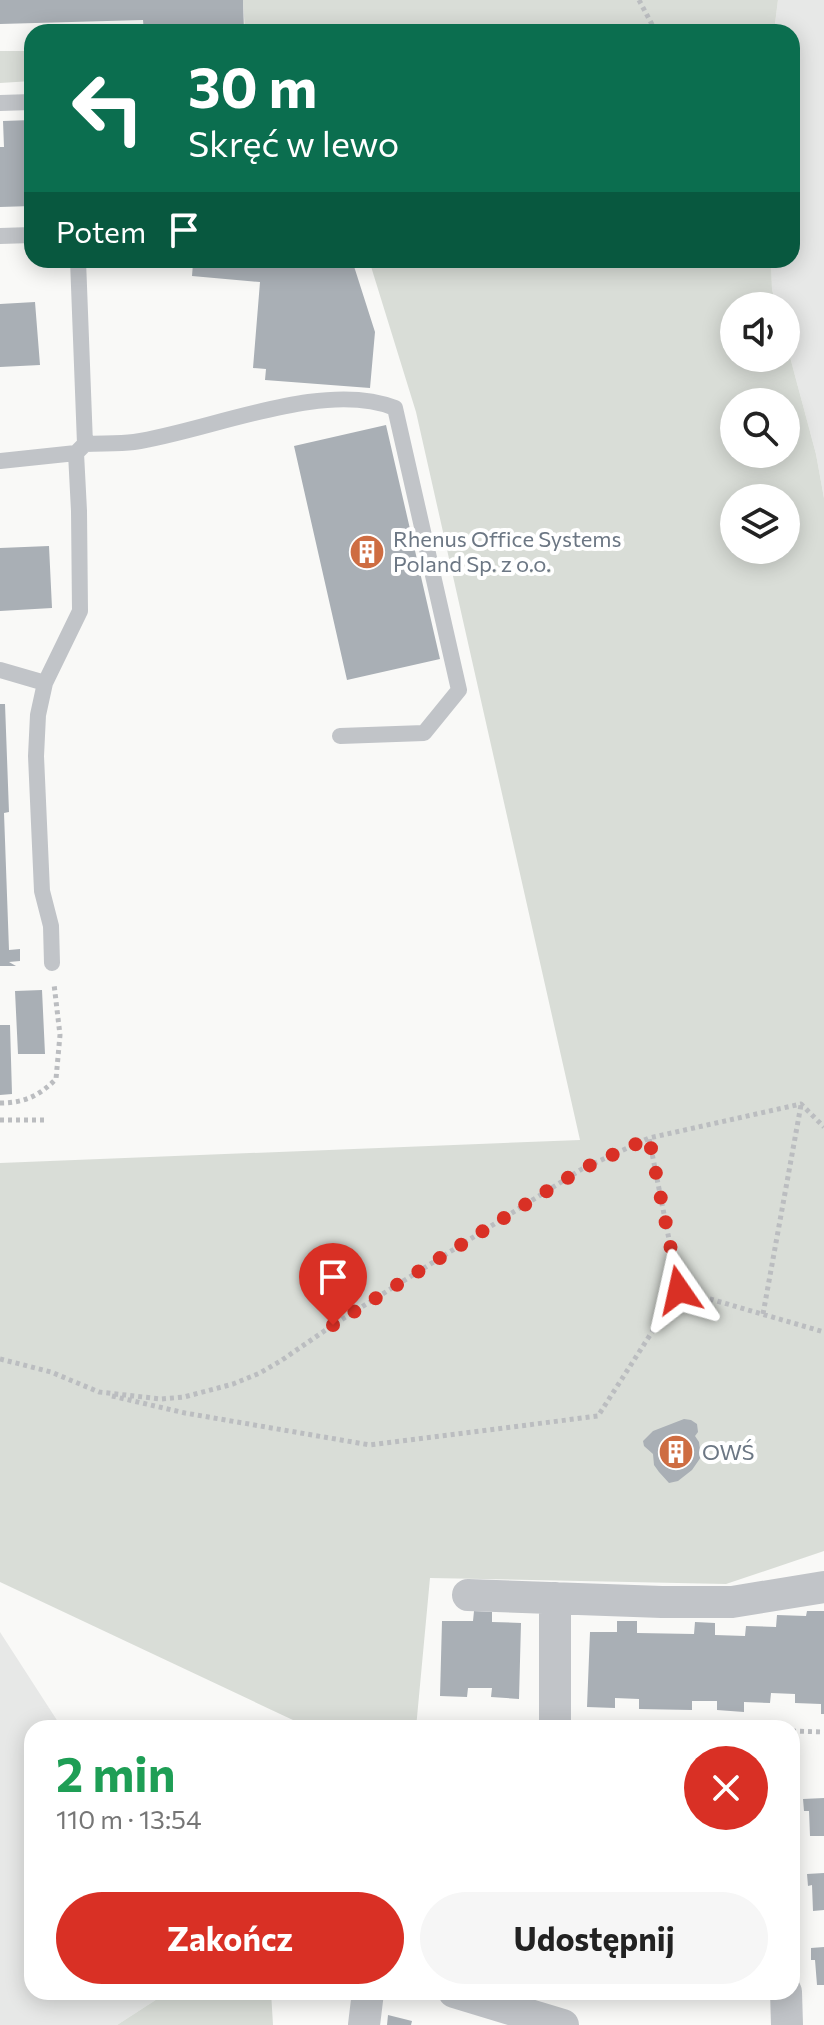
<!DOCTYPE html>
<html lang="pl">
<meta charset="utf-8">
<style>
body{margin:0;font-family:Commissioner,sans-serif;background:#f6f6f6;color:#222;height:100vh;display:flex;flex-direction:column;font-size:30px;white-space:nowrap}
*{box-sizing:border-box;margin:0}
p{font-size:26px;color:#767676}
.icon{flex:none;width:44px;height:44px;fill:none;stroke:currentColor;stroke-width:2;stroke-linecap:round;stroke-linejoin:round}
.map{position:relative;flex:1;overflow:hidden}
.drawer{position:absolute;left:24px;top:1720px;width:776px;height:280px;display:flex;flex-direction:column;background:#fff;border-radius:24px;box-shadow:0 4px 20px #0003}
.drawer>*{flex:none}
.banner{position:absolute;left:24px;top:24px;width:776px;height:244px;border-radius:24px;box-shadow:0 4px 20px #0003;background:#0b6e4f;color:#fff;overflow:hidden}
.controls{position:absolute;left:720px;top:292px;display:grid;gap:16px}
.controls a{display:grid;place-items:center;width:80px;height:80px;border-radius:50%;background:#fff;box-shadow:0 4px 20px #0003;font-size:40px}
.pin{position:absolute;display:grid;place-items:center;width:68px;height:68px;color:#fff;margin:-82px -34px;border-radius:50% 50% 50% 0;rotate:-45deg;box-shadow:0 0 8px #0007}
.pin .icon{rotate:45deg}
.me{position:absolute;width:88px;margin:-44px;rotate:349deg;stroke-linejoin:round;filter:drop-shadow(0 0 6px #0008)}
.turn{display:flex;align-items:center;gap:28px;height:168px;padding:0 32px;font-size:36px}
.turn .icon{width:104px;height:104px;stroke-width:2.5}
.turn b{display:block;font-size:56px;line-height:68px}
.then{display:flex;align-items:center;height:76px;padding:0 32px;background:#0003;gap:16px;font-size:30px}
.round{display:grid;place-items:center;flex:none;width:84px;height:84px;border-radius:42px;background:#f6f6f6}
.head{display:flex;align-items:center;justify-content:space-between;height:136px;padding:0 32px}
h1{font-size:48px;font-weight:700;line-height:60px;color:#1e9e55}
.primary-button{display:flex;gap:16px;margin-top:auto;padding:16px 32px}
.primary-button a{flex:1;height:92px;border-radius:48px;background:#d93025;color:#fff;font-size:32px;font-weight:700;line-height:92px;text-align:center}
.primary-button a+a{background:#f6f6f6;color:#222}
.map>svg:first-child{display:block}
.built{fill:#e7e8e7}
.green{fill:#d9ddd7;fill-rule:evenodd}
.building{fill:#a9afb5}
.lines{fill:none;stroke-linecap:round;stroke-linejoin:round}
.path{stroke:#bbbdc0;stroke-width:5;stroke-dasharray:4 4;stroke-linecap:butt}
.lane{stroke:#c1c4c8;stroke-width:16}
.street{stroke:#c1c4c8;stroke-width:32}
.route{stroke:#d93025;stroke-width:14;stroke-dasharray:0 25.2}
.labels{text-anchor:middle;stroke-width:8;stroke-linejoin:round;paint-order:stroke}
.poi-label{font-size:22px;fill:#6c7784;stroke:#fff;text-anchor:start}
</style>
<div class="map">
<svg width="824" height="2025" viewBox="0 0 824 2025">
<rect width="100%" height="100%" fill="#f9f9f7"/>
<path class="built" d="M 778,0 L 824,0 L 824,498 L 816,454 L 786,342 L 786,306 L 776,306 L 772,289 L 771,260 L 792,260 L 792,32 L 774,32 Z
M 0,1632 L 62,1728 L 32,1728 L 32,1992 L 168,1992 L 117,2025 L 0,2025 Z"/>
<path class="green" d="M 243,0 L 778,0 L 774,32 L 245,32 Z
M 0,51 L 32,51 L 32,81 L 0,83 Z
M 369,260 L 771,260 L 772,289 L 776,306 L 734,306 L 734,358 L 786,358 L 786,342 L 816,454 L 824,498 L 824,1551 L 726,1584 L 430,1578 L 416,1728 L 310,1728 L 0,1582 L 0,1163 L 580,1140 L 416,412 ZM 734,402 L 786,402 L 786,454 L 734,454 ZM 734,498 L 786,498 L 786,550 L 734,550 Z
M 168,1992 L 271,1992 L 273,2025 L 117,2025 Z"/>
<path class="building" d="M 0,0 L 243,0 L 244,30 L 144,32 L 143,20 L 0,24 Z
M 32,120 L 32,206 L 0,207 L 0,147 L 4,147 L 3,121 Z
M 184,260 L 352,260 L 375,332 L 370,388 L 265,380 L 266,369 L 253,368 L 260,282 L 192,276 L 193,263 L 184,262 Z
M 35,302 L 40,365 L 0,367 L 0,304 Z
M 386,425 L 440,659 L 347,680 L 294,446 Z
M 49,546 L 52,608 L 0,611 L 0,548 Z
M 0,704 L 5,704 L 9,812 L 4,813 L 9,950 L 20,949 L 20,961 L 9,962 L 16,966 L 0,966 Z
M 42,990 L 45,1054 L 18,1054 L 15,991 Z
M 0,1025 L 10,1025 L 12,1094 L 0,1095 Z
M 684,1419 L 691,1420 L 697,1424 L 698,1432 L 695,1436 L 699,1442 L 701,1457 L 692,1470 L 678,1481 L 669,1483 L 659,1472 L 654,1465 L 653,1454 L 644,1446 L 643,1441 L 653,1431 Z
M 474,1611 L 492,1612 L 492,1622 L 521,1623 L 519,1699 L 491,1697 L 492,1688 L 468,1688 L 467,1697 L 440,1696 L 442,1621 L 473,1621 Z
M 807,1611 L 824,1611 L 824,1714 L 821,1714 L 821,1704 L 795,1703 L 795,1694 L 771,1693 L 770,1703 L 744,1702 L 744,1712 L 717,1710 L 717,1701 L 692,1701 L 692,1710 L 639,1709 L 639,1699 L 615,1698 L 615,1708 L 587,1707 L 590,1632 L 617,1632 L 617,1621 L 637,1621 L 637,1633 L 694,1634 L 695,1622 L 715,1623 L 715,1635 L 745,1636 L 746,1626 L 776,1627 L 777,1615 L 806,1616 Z
M 824,1798 L 824,1836 L 810,1836 L 809,1811 L 804,1811 L 803,1799 Z
M 824,1873 L 824,1910 L 813,1911 L 812,1885 L 808,1886 L 807,1874 Z
M 824,1947 L 824,1985 L 817,1985 L 815,1960 L 811,1960 L 811,1948 Z
M 388,2015 L 412,2021 L 411,2025 L 387,2025 Z"/>
<g class="lines">
<path class="path" d="M 639,0 L 656,32
M 0,1103 C 24,1103 39,1096 56,1079 L 60,1035 L 54,984
M 0,1120 L 48,1120
M 679,1290 L 824,1332
M 763,1314 L 801,1105
M 0,1359 L 51,1372 L 99,1392 L 161,1399 L 184,1397 L 233,1384 L 260,1373 L 282,1360 L 333,1325 L 582,1169 L 649,1138 L 801,1104 L 824,1127
M 112,1396 L 185,1413 L 370,1445 L 598,1416 L 679,1290 L 649,1138
M 584,1726 L 692,1728
M 792,1731 L 824,1732"/>
<path class="lane" d="M 0,103 L 32,102
M 0,236 L 32,235
M 78,260 L 85,444
M 0,461 L 76,453 L 85,444 C 101,443 118,444 134,442 C 210,431 323,379 395,408 L 459,690 L 424,733 L 340,736
M 0,670 L 45,683 L 80,611 L 79,511 L 76,453
M 45,683 L 38,715 L 36,756 L 42,891 L 51,926 L 52,963"/>
<path class="street" d="M 468,1595 L 662,1602 L 732,1602 L 824,1587
M 555,1728 L 555,1598
M 454,1992 L 563,2025
M 786,1992 L 787,2025
M 364,2025 L 368,1992"/>
</g>
<g class="lines">
<path class="route" d="M 333,1325 L 582,1169 L 649,1138 L 679,1290"/>
</g>
<defs>
<symbol id="building-disc" viewBox="-11 -11 22 22"><circle r="9.5" fill="#ce6d42" stroke="#fff"/><path d="M-4-6H4V6H1V3H-1V6H-4ZM-2.5-4.3h1.7v1.8h-1.7ZM.8-4.3h1.7v1.8H.8ZM-2.5-1h1.7V.8h-1.7ZM.8-1h1.7V.8H.8Z" fill="#fff"/></symbol>
</defs>
<g fill-rule="evenodd">
<use href="#building-disc" x="347" y="532" width="40" height="40"/>
<use href="#building-disc" x="656" y="1432" width="40" height="40"/>
</g>
<g class="labels">
<g class="poi-label">
<text x="393" y="547">Rhenus Office Systems<tspan x="393" dy="25">Poland Sp. z o.o.</tspan></text>
<text x="702" y="1460">OWŚ</text>
</g>
</g>
</svg>
<div class="controls">
<a><svg class="icon" aria-label="sound" viewBox="0 0 24 24"><path d="M4 9h4l5-4v14l-5-4H4zM17 9q2 3 0 6"/></svg></a>
<a><svg class="icon" aria-label="search" viewBox="0 0 24 24"><circle cx="10" cy="10" r="6"/><path d="M15 15l6 6"/></svg></a>
<a><svg class="icon" aria-label="layers" viewBox="0 0 24 24"><path d="M12 4l9 5-9 5-9-5zM3 14l9 5 9-5"/></svg></a>
</div>
<div class="pin" style="left:333px;top:1325px;background:#d93025"><svg class="icon" aria-label="arrive" viewBox="0 0 24 24"><path d="M6 21V4h12l-3 4 3 4H6"/></svg></div>
<svg class="me" style="left:679px;top:1290px" viewBox="-20 -20 40 40"><path d="M0-17L14 15 0 8-14 15z" fill="#d93025" stroke="#fff" stroke-width="4"/></svg>
<div class="banner">
<div class="turn"><svg class="icon" aria-label="left" viewBox="0 0 24 24"><path d="M17 20v-9H6M10 6l-5 5 5 5"/></svg><div><b>30 m</b>Skręć w lewo</div></div>
<div class="then">Potem<svg class="icon" aria-label="arrive" viewBox="0 0 24 24"><path d="M6 21V4h12l-3 4 3 4H6"/></svg></div>
</div>
<section class="drawer">
<div class="head"><div><h1>2 min</h1><p>110 m · 13:54</p></div><a class="round" style="background:#d93025;color:#fff"><svg class="icon" aria-label="close" viewBox="0 0 24 24"><path d="M6 6l12 12M18 6L6 18"/></svg></a></div>
<div class="primary-button"><a>Zakończ</a><a>Udostępnij</a></div>
</section>
</div>
